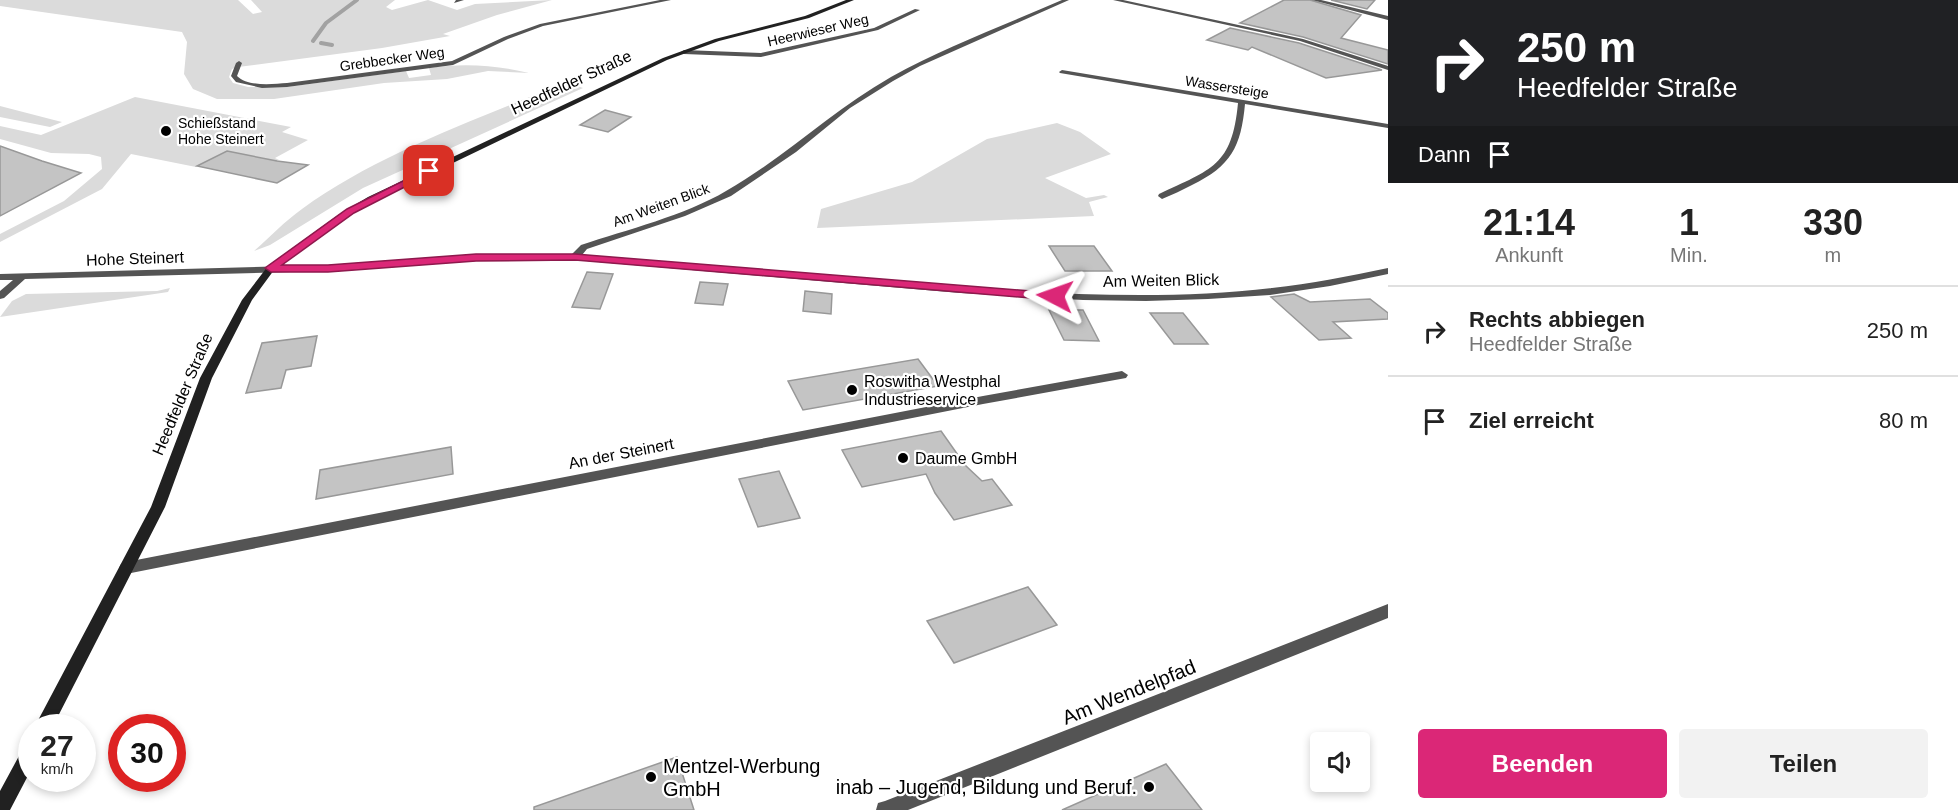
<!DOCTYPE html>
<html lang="de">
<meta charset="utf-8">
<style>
body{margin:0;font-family:Helvetica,sans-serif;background:#f2f2f2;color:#222;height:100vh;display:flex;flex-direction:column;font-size:22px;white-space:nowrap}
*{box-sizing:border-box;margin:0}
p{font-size:20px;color:#767676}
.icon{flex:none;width:33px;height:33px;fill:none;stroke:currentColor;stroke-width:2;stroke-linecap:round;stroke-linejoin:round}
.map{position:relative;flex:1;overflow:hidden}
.details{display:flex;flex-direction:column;background:#fff;width:570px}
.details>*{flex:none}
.banner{background:#202124;color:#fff;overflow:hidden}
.controls{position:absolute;left:1310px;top:732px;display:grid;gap:12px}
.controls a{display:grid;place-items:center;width:60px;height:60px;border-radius:6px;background:#fff;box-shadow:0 3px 9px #0003;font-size:30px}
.speed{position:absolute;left:18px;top:714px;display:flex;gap:12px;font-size:30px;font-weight:700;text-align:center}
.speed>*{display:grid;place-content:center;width:78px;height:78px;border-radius:50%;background:#fff;box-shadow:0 3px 9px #0003;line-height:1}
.speed small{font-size:15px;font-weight:400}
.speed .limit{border:9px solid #d22;background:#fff;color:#111}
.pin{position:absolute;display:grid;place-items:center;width:51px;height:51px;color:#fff;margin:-26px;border-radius:12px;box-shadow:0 3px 9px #0006}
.me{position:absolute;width:66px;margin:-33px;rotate:274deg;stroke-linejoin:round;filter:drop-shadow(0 0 4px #0008)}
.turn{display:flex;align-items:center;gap:21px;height:126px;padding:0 30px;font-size:27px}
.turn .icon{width:78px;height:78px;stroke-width:2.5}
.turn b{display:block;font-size:42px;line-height:51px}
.then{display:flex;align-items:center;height:57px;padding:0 30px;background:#0003;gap:12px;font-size:22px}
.eta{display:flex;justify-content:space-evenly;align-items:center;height:102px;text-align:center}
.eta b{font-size:36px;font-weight:700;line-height:42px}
.action{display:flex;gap:12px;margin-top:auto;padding:12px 30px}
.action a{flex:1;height:69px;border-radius:6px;background:#db2777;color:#fff;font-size:24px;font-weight:700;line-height:69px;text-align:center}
.action a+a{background:#f2f2f2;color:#222}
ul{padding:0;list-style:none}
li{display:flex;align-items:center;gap:18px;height:90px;padding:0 30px;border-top:2px solid #e0e0e0}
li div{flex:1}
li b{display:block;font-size:22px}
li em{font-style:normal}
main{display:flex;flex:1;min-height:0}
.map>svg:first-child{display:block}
.green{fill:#dbdbdb}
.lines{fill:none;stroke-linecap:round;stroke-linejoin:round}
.stream{stroke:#a2a2a2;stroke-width:4}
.building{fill:#c4c4c4;stroke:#989898;stroke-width:1.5}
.street{fill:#545454;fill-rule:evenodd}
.secondary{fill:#212121;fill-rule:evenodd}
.route{fill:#db2777;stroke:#8e194d;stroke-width:1.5}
.poi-dot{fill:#000;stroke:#fff;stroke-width:2}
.labels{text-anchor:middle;stroke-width:4.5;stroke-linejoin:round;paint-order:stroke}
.far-street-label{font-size:14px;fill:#000;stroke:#fff}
.far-poi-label{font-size:14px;fill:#000;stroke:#fff;text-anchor:start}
.street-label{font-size:16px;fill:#000;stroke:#fff}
.poi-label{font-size:16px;fill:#000;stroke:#fff;text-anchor:start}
.near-street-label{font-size:20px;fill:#000;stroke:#fff}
.near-poi-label{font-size:20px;fill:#000;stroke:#fff;text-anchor:start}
</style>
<main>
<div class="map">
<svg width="1388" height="810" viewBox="0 0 1388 810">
<rect width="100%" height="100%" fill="#fff"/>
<path class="green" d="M 0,0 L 238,0 L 253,14 L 262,12 L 251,0 L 395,0 L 386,7 L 392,10 L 428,0 L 457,10 L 475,4 L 552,0 L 497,15 L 443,34 L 450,36 L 382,48 L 238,67 L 232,69 L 229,77 L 233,83 L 248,87 L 287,87 L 406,71 L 409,78 L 431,75 L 429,68 C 464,63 495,65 529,73 L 488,71 L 447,79 L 384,83 L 274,99 L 217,99 L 193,89 L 184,74 L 187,42 L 182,32 L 0,6 Z
M 567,82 L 583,88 L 363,188 L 270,245 L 254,251 C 270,237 285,221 302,209 C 379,153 480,118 567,82 Z
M 135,97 L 291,127 L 282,132 L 308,140 L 275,158 L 279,160 L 277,161 L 227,151 L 196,167 L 131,154 L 102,189 L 0,242 L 0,234 L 64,201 L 102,169 L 101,157 L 89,154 L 51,153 L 0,139 L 0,126 L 41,135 Z
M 0,106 L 54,120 L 62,122 L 50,127 L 0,117 Z
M 1057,123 L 1080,132 L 1111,154 L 1045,178 L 1086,198 L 1104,195 L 1108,197 L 1089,202 L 1094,216 L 817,228 L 821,209 L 912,182 L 987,139 Z
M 170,288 L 168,292 L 0,317 L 12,301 L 26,294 L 157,291 Z"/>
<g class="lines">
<path class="stream" d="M 313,41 L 326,23 L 357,0
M 321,43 L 332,45"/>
</g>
<path class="building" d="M 1284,0 L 1310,0 L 1361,15 L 1341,38 L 1388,50 L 1388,64 L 1303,37 L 1240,23 Z
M 1331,0 L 1375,0 L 1367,9 Z
M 1230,28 L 1299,43 L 1382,70 L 1326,78 L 1252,47 L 1248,50 L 1207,40 Z
M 605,110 L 631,117 L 608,132 L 580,125 Z
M 0,146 L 42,161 L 81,173 L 0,216 Z
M 227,151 L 277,161 L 308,165 L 277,183 L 197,166 Z
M 1049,246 L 1094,246 L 1112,271 L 1065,271 Z
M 587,272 L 613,274 L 600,309 L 572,307 Z
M 700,282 L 728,284 L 723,305 L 695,303 Z
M 805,291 L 832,294 L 831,314 L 803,311 Z
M 1294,294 L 1310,302 L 1370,299 L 1388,313 L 1388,319 L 1333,322 L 1351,338 L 1319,340 L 1271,297 Z
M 1049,310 L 1083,310 L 1099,341 L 1064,340 Z
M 1150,313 L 1183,313 L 1208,344 L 1174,344 Z
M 317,336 L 311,366 L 286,370 L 281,388 L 246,393 L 262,343 Z
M 918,359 L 938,386 L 803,410 L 788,381 Z
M 941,431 L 965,465 L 982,481 L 992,479 L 1012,505 L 954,520 L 935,493 L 926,474 L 862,487 L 842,450 Z
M 451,447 L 453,474 L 316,499 L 320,470 Z
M 779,471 L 800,518 L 758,527 L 739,479 Z
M 1028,587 L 1057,625 L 954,663 L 927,621 Z
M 677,757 L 694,810 L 534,810 L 534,807 Z
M 1166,764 L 1202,810 L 1062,810 Z"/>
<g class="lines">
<path class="street" d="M 456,0 L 464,0 L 454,3 Z
M 660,0 L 671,0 L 543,26 L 508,39 L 453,65 L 287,87 L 262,88 L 236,82 L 231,76 L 236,63 L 239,61 L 242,63 L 237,76 C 248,87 273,84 287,83 L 452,61 L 504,37 L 540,24 Z
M 1062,0 L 1069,0 L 920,66 L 893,81 L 850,108 L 796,152 L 731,196 L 685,216 L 587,249 L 582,255 C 683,263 785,272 886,281 C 1013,291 1144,303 1272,288 C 1311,284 1349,276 1388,268 L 1388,274 L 1330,286 L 1270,295 L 1208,299 L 1146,301 L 1083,300 L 960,293 L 575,260 L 476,261 L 328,271 L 25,279 L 4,298 L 0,299 L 0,291 L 13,280 L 0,280 L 0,274 L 328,265 L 476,255 L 572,254 L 581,245 C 626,230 686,215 726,191 C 784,158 833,110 891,77 C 945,47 1005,25 1062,0 Z
M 1113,0 L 1123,0 L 1303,39 L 1388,66 L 1388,70 L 1300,41 Z
M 1312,0 L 1321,0 L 1388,16 L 1388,20 Z
M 915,9 L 920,10 L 878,30 L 761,57 L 684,54 L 681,52 L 684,50 L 761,53 L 874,28 Z
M 1062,70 L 1388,124 L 1388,128 L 1245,104 C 1241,147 1231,166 1192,185 C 1182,190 1172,195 1162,199 L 1158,196 L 1159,194 C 1212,169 1232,166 1238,103 L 1060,73 L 1059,72 Z
M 1122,371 L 1128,375 L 1126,378 L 983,404 L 126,574 L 121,572 L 119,568 L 121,564 L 126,562 L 983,396 Z
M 1388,604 L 1388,618 L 908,810 L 876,810 L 878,803 L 885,801 Z"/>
<path class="secondary" d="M 846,0 L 854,0 L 809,18 L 719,41 L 667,60 L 374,201 L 344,219 L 274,270 L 252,300 L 212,378 L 165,507 L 52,728 L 34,728 L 151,507 L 200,378 L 242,300 L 268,266 L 338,215 L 368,197 L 663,58 L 715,39 L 805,16 Z
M 32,740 L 32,768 L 10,810 L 0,810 L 0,791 L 26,743 Z"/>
</g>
<path class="route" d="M 429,168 L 432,169 L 432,173 L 354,213 L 282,265 L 328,265 L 476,254 L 575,254 L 1055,293 L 1060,296 L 1055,300 L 575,260 L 476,261 L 328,272 L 271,272 L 265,268 L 347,209 Z"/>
<g class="poi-dot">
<circle cx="166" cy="131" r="6"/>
<circle cx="852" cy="390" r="6"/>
<circle cx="903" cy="458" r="6"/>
<circle cx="651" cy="777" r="6"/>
<circle cx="1149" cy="787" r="6"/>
</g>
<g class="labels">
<g class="far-street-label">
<text transform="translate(818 30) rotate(-13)" y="5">Heerwieser Weg</text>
<text transform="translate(392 59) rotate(-8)" y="5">Grebbecker Weg</text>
<text transform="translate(1227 87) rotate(9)" y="5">Wassersteige</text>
<text transform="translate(661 205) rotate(-20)" y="5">Am Weiten Blick</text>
</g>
<g class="far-poi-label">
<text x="178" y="128">Schießstand<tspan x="178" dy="16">Hohe Steinert</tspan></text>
</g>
<g class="street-label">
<text transform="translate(571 82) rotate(-25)" y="6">Heedfelder Straße</text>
<text transform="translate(135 258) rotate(-2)" y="6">Hohe Steinert</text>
<text transform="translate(1161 280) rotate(-1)" y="6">Am Weiten Blick</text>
<text transform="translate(182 394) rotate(-67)" y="6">Heedfelder Straße</text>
<text transform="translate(621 453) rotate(-11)" y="6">An der Steinert</text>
</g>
<g class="poi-label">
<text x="864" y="387">Roswitha Westphal<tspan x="864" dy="18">Industrieservice</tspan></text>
<text x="915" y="464">Daume GmbH</text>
</g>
<g class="near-street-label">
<text transform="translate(1129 692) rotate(-22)" y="7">Am Wendelpfad</text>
</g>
<g class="near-poi-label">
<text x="663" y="773">Mentzel-Werbung<tspan x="663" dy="23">GmbH</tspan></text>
<text x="1137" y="794" text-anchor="end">inab – Jugend, Bildung und Beruf.</text>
</g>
</g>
</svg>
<div class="controls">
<a><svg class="icon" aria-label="sound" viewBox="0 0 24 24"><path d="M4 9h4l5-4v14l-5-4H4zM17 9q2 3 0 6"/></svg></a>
</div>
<div class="speed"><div>27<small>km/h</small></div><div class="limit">30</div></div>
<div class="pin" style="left:429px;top:171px;background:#d93025"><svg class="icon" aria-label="arrive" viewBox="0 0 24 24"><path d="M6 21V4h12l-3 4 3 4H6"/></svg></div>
<svg class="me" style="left:1055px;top:296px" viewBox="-20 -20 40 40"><path d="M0-17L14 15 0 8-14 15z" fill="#db2777" stroke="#fff" stroke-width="4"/></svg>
</div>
<section class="details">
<div class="banner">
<div class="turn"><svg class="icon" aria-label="right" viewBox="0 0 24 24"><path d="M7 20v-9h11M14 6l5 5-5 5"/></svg><div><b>250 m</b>Heedfelder Straße</div></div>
<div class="then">Dann<svg class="icon" aria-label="arrive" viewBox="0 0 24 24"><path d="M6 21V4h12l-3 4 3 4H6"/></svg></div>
</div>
<div class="eta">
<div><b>21:14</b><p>Ankunft</p></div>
<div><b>1</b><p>Min.</p></div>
<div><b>330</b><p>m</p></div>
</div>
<ul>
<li><svg class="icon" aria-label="right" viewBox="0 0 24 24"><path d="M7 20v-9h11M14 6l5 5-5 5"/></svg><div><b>Rechts abbiegen</b><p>Heedfelder Straße</p></div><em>250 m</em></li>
<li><svg class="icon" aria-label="arrive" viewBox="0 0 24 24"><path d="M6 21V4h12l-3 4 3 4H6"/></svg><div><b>Ziel erreicht</b></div><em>80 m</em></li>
</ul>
<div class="action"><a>Beenden</a><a>Teilen</a></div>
</section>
</main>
